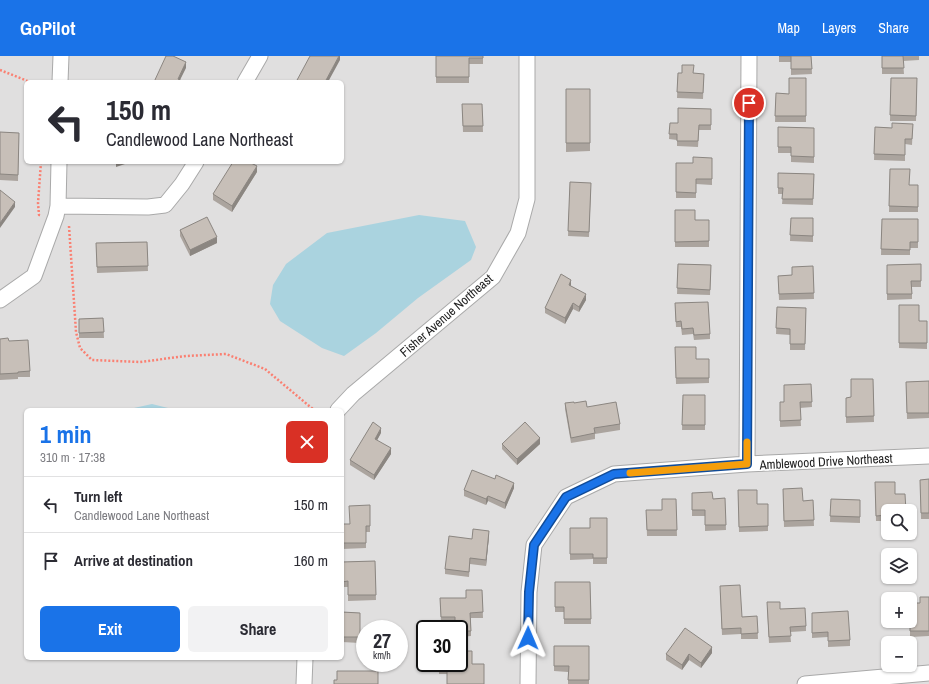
<!DOCTYPE html>
<meta charset="utf-8">
<style>
body{margin:0;font-family:"Archivo Narrow",sans-serif;background:#f2f2f3;color:#2b2b33;height:100vh;display:flex;flex-direction:column;font-size:15px;white-space:nowrap}
*{box-sizing:border-box;margin:0}
p{font-size:13px;color:#7c7c81}
.icon{flex:none;width:22px;height:22px;fill:none;stroke:currentColor;stroke-width:2;stroke-linecap:round;stroke-linejoin:round}
.map{position:relative;flex:1;overflow:hidden}
.drawer{position:absolute;left:24px;top:352px;width:320px;height:252px;display:flex;flex-direction:column;background:#fff;border-radius:6px;box-shadow:0 1px 3px #0004}
.drawer>*{flex:none}
.top-card{position:absolute;left:24px;top:24px;width:320px;height:84px;border-radius:6px;box-shadow:0 1px 3px #0004;background:#fff;color:#2b2b33;overflow:hidden}
.fabs{position:absolute;left:881px;top:448px;display:grid;gap:8px}
.fabs a{display:grid;place-items:center;width:36px;height:36px;border-radius:6px;background:#fff;box-shadow:0 1px 3px #0004;font-size:20px}
.speed{position:absolute;left:356px;top:564px;display:flex;gap:8px;font-size:20px;font-weight:700;text-align:center}
.speed>*{display:grid;place-content:center;width:52px;height:52px;border-radius:50%;background:#fff;box-shadow:0 1px 3px #0004;line-height:1}
.speed small{font-size:10px;font-weight:400}
.speed .limit{border:2px solid #111;border-radius:6px;background:#fff;color:#111}
.pin{position:absolute;display:grid;place-items:center;width:34px;height:34px;color:#fff;margin:-17px;border:2px solid #fff;border-radius:50%;box-shadow:0 1px 4px #0007}
.me{position:absolute;width:44px;margin:-22px;rotate:1deg;stroke-linejoin:round;filter:drop-shadow(0 0 3px #0008)}
.turn{display:flex;align-items:center;gap:14px;height:84px;padding:0 16px;font-size:18px}
.turn .icon{width:52px;height:52px;stroke-width:2.5}
.turn b{display:block;font-size:28px;line-height:34px}
.round{display:grid;place-items:center;flex:none;width:42px;height:42px;border-radius:6px;background:#f2f2f3}
.headline{display:flex;align-items:center;justify-content:space-between;height:68px;padding:0 16px}
h1{font-size:24px;font-weight:700;line-height:30px;color:#1a73e8}
.button{display:flex;gap:8px;margin-top:auto;padding:8px 16px}
.button a{flex:1;height:46px;border-radius:6px;background:#1a73e8;color:#fff;font-size:16px;font-weight:700;line-height:46px;text-align:center}
.button a+a{background:#f2f2f3;color:#2b2b33}
ul{padding:0;list-style:none}
li{display:flex;align-items:center;gap:12px;height:56px;padding:0 16px;border-top:1px solid #e1e1e2}
li div{flex:1}
li b{display:block;font-size:15px}
li em{font-style:normal}
header{display:flex;align-items:center;gap:24px;box-sizing:border-box;height:56px;padding:0 20px;background:#1a73e8;color:#fff}
header strong{font-size:19px}
nav{display:flex;gap:22px;margin-inline-start:auto;font-size:14px}
.map>svg:first-child{display:block}
.residential{fill:#e0dfdf;fill-rule:evenodd}
.water{fill:#aad3df}
.lines{fill:none;stroke-linecap:round;stroke-linejoin:round}
.minor-casing{stroke:#a9a9a9;stroke-width:17}
.path{stroke:#fa8072;stroke-width:2.5;stroke-dasharray:2 2;stroke-linecap:butt}
.minor{stroke:#fff;stroke-width:15}
.wall{fill:#aba49e}
.shaded-wall{fill:#8b8681}
.building{fill:#c7bfb8;stroke:#8b8681}
.route-casing{stroke:#114b97;stroke-width:10}
.route{stroke:#1a73e8;stroke-width:7}
.slow{stroke:#f59e0b;stroke-width:7}
.labels{text-anchor:middle;stroke-width:3;stroke-linejoin:round;paint-order:stroke}
.street-label{font-size:13px;fill:#222;stroke:#fff}
</style>
<header>
<strong>GoPilot</strong>
<nav><a>Map</a><a>Layers</a><a>Share</a></nav>
</header>
<div class="map">
<svg width="929" height="628" viewBox="0 0 929 628">
<rect width="100%" height="100%" fill="#f2efe9"/>
<path class="residential" d="M 0,0 L 929,0 L 929,628 L 0,628 ZM 26,26 L 342,26 L 342,106 L 26,106 ZM 26,354 L 342,354 L 342,602 L 26,602 ZM 888,455 L 910,455 L 910,477 L 888,477 ZM 888,499 L 910,499 L 910,521 L 888,521 ZM 888,543 L 910,543 L 910,565 L 888,565 ZM 365,573 L 399,573 L 399,607 L 365,607 ZM 425,573 L 459,573 L 459,607 L 425,607 ZM 888,587 L 910,587 L 910,609 L 888,609 Z"/>
<path class="water" d="M 419,159 L 465,165 L 476,191 L 471,204 L 418,242 L 376,277 L 344,300 L 322,292 L 280,265 L 270,248 L 273,229 L 286,208 L 327,177 Z
M 152,348 L 176,354 L 125,354 Z"/>
<g class="lines">
<defs>
<path id="minor" d="M 60,26 L 61,0
M 245,26 L 260,0
M 58,150 L 148,151 L 165,149 L 182,128 L 196,106
M 0,244 L 34,220 L 56,160 L 58,150 L 59,106
M 338,354 L 353,338 L 493,221 L 518,177 L 527,143 L 527,0
M 747,408 L 749,0
M 304,628 L 305,602
M 528,628 L 529,536 L 534,489 L 566,441 L 614,418 L 747,408 L 929,400
M 805,628 L 929,617"/>
</defs>
<use href="#minor" class="minor-casing"/>
<path class="path" d="M 0,14 L 30,26
M 40,159 L 39,159 L 38,147 L 41,106
M 69,170 L 76,276 L 80,292 L 92,304 L 140,306 L 186,300 L 226,298 L 265,313 L 314,354"/>
<use href="#minor" class="minor"/>
</g>
<path class="wall" d="M 436,0 L 483,0 L 483,8 L 469,8 L 469,27 L 436,27 Z
M 779,0 L 811,0 L 812,18 L 791,19 L 791,6 L 779,6 Z
M 882,0 L 919,0 L 919,4 L 903,5 L 904,18 L 882,18 Z
M 678,17 L 704,18 L 703,43 L 677,42 Z
M 806,22 L 806,66 L 775,66 L 776,37 L 789,38 Z
M 891,22 L 917,22 L 916,65 L 890,65 Z
M 566,33 L 590,33 L 590,95 L 566,96 Z
M 462,48 L 482,48 L 483,76 L 463,76 Z
M 711,53 L 711,74 L 699,74 L 698,91 L 677,90 L 677,84 L 669,83 L 670,67 L 678,67 Z
M 913,68 L 912,89 L 905,88 L 905,105 L 874,104 L 875,71 L 892,72 Z
M 778,71 L 814,72 L 814,107 L 791,106 L 791,97 L 778,97 Z
M 0,76 L 19,77 L 18,125 L 0,124 Z
M 712,102 L 712,129 L 696,128 L 696,142 L 676,142 L 676,107 L 693,107 Z
M 890,113 L 909,129 L 918,129 L 918,156 L 889,156 Z
M 257,116 L 232,156 L 213,144 L 213,138 Z
M 778,117 L 814,118 L 813,149 L 782,148 L 783,138 L 778,138 Z
M 570,126 L 591,133 L 589,181 L 568,180 Z
M 675,154 L 695,164 L 709,164 L 709,191 L 675,191 Z
M 791,162 L 813,162 L 813,186 L 790,185 Z
M 882,163 L 918,163 L 918,192 L 910,192 L 910,199 L 881,199 Z
M 180,174 L 217,187 L 190,200 L 180,180 Z
M 147,186 L 148,215 L 97,217 L 96,187 Z
M 678,208 L 711,209 L 710,239 L 677,238 Z
M 921,208 L 921,231 L 912,231 L 912,243 L 887,244 L 887,209 Z
M 813,210 L 814,243 L 779,244 L 778,220 L 792,219 Z
M 571,229 L 571,230 L 586,244 L 579,256 L 573,253 L 565,268 L 545,257 L 545,252 Z
M 675,247 L 710,278 L 710,283 L 694,284 L 693,278 L 682,279 L 681,271 L 676,271 Z
M 899,249 L 919,265 L 927,265 L 927,293 L 899,292 Z
M 777,251 L 806,252 L 805,294 L 790,294 L 790,279 L 776,278 Z
M 103,262 L 104,282 L 79,282 L 79,263 Z
M 0,283 L 9,285 L 30,315 L 30,321 L 18,321 L 18,323 L 0,324 Z
M 675,291 L 696,303 L 709,303 L 709,327 L 676,328 Z
M 873,323 L 874,366 L 846,367 L 846,342 L 851,341 Z
M 929,325 L 929,362 L 907,363 L 906,326 Z
M 811,328 L 812,351 L 800,352 L 801,370 L 780,371 L 780,346 L 784,346 Z
M 683,339 L 705,339 L 705,374 L 682,374 Z
M 565,347 L 574,347 L 587,351 L 620,368 L 620,374 L 595,378 L 595,383 L 571,387 L 565,353 Z
M 381,377 L 377,384 L 391,398 L 374,424 L 350,409 L 350,404 Z
M 502,388 L 540,388 L 517,409 L 502,393 Z
M 929,423 L 929,463 L 921,463 L 920,424 Z
M 875,426 L 888,455 L 888,465 L 876,465 Z
M 514,432 L 505,453 L 488,445 L 486,449 L 464,440 L 464,434 Z
M 783,433 L 803,445 L 813,444 L 814,470 L 784,471 Z
M 738,434 L 757,448 L 768,448 L 768,475 L 739,476 Z
M 692,437 L 713,443 L 725,442 L 726,474 L 705,475 L 705,460 L 692,460 Z
M 676,443 L 677,480 L 647,480 L 646,454 L 662,454 Z
M 831,443 L 860,444 L 860,467 L 830,466 Z
M 370,449 L 370,476 L 366,476 L 366,492 L 342,493 L 342,468 L 350,468 Z
M 607,462 L 607,508 L 593,508 L 593,503 L 570,504 L 570,472 L 590,472 Z
M 489,480 L 486,510 L 470,508 L 469,521 L 445,518 L 445,513 L 472,483 Z
M 375,505 L 376,544 L 348,545 L 348,531 L 342,531 L 342,506 Z
M 555,526 L 590,526 L 591,568 L 564,568 L 564,556 L 555,556 Z
M 482,534 L 483,562 L 471,562 L 471,580 L 459,581 L 459,573 L 455,567 L 441,567 L 440,542 L 466,542 Z
M 720,536 L 742,561 L 757,560 L 758,583 L 741,583 L 741,578 L 722,579 Z
M 929,541 L 929,580 L 910,581 L 910,565 L 920,547 Z
M 767,552 L 780,553 L 806,570 L 806,575 L 790,576 L 791,586 L 769,587 Z
M 342,556 L 360,557 L 360,587 L 342,586 Z
M 812,563 L 850,584 L 850,590 L 828,591 L 828,581 L 812,582 Z
M 554,590 L 589,590 L 589,628 L 568,628 L 568,616 L 554,615 Z
M 712,597 L 701,612 L 689,604 L 682,614 L 666,604 L 666,598 Z
M 439,607 L 459,607 L 447,618 L 439,618 Z"/>
<path class="shaded-wall" d="M 339,0 L 340,0 L 340,4 L 328,26 L 325,26 Z
M 186,6 L 186,12 L 179,26 L 178,23 Z
M 116,106 L 131,106 L 116,111 Z
M 257,110 L 257,116 L 232,156 L 232,150 Z
M 15,146 L 15,151 L 0,172 L 0,167 Z
M 217,181 L 217,187 L 190,200 L 190,194 Z
M 571,224 L 571,229 L 569,235 L 569,229 Z
M 586,238 L 586,244 L 579,256 L 579,251 Z
M 573,247 L 573,253 L 565,268 L 565,262 Z
M 381,372 L 381,377 L 375,388 L 375,383 Z
M 540,382 L 540,388 L 517,409 L 517,403 Z
M 391,392 L 391,398 L 374,424 L 374,419 Z
M 514,427 L 514,432 L 505,453 L 505,447 Z
M 488,440 L 488,445 L 486,449 L 486,443 Z
M 489,475 L 489,480 L 486,510 L 486,504 Z
M 712,591 L 712,597 L 701,612 L 701,607 Z
M 689,598 L 689,604 L 682,614 L 682,609 Z"/>
<path class="building" d="M 166,0 L 173,0 L 186,6 L 178,23 L 184,26 L 154,26 Z
M 310,0 L 339,0 L 325,26 L 319,26 L 318,25 L 317,26 L 296,26 Z
M 436,0 L 483,0 L 483,2 L 469,2 L 469,21 L 436,21 Z
M 779,0 L 811,0 L 812,13 L 791,13 L 791,0 Z
M 882,0 L 903,0 L 904,12 L 882,12 Z
M 682,9 L 694,9 L 693,17 L 704,18 L 703,37 L 677,36 L 678,17 L 682,17 Z
M 789,22 L 806,22 L 806,60 L 775,60 L 776,37 L 789,38 Z
M 891,22 L 917,22 L 916,60 L 890,59 Z
M 566,33 L 590,33 L 590,87 L 566,87 Z
M 462,48 L 482,48 L 483,70 L 463,70 Z
M 678,52 L 711,53 L 711,69 L 699,69 L 698,85 L 677,85 L 677,78 L 669,78 L 670,67 L 678,67 Z
M 892,67 L 913,68 L 912,83 L 905,83 L 905,99 L 874,98 L 875,71 L 892,72 Z
M 778,71 L 814,72 L 814,101 L 791,100 L 791,91 L 778,91 Z
M 0,76 L 19,77 L 18,119 L 0,118 Z
M 693,101 L 712,102 L 712,123 L 696,123 L 696,137 L 676,136 L 676,107 L 693,107 Z
M 233,106 L 249,106 L 257,110 L 232,150 L 213,138 Z
M 890,113 L 910,113 L 909,129 L 918,129 L 918,151 L 889,150 Z
M 778,117 L 814,118 L 813,143 L 782,143 L 783,132 L 778,132 Z
M 570,126 L 591,127 L 589,176 L 568,175 Z
M 0,134 L 15,146 L 0,167 Z
M 675,154 L 695,154 L 695,164 L 709,164 L 709,185 L 675,186 Z
M 207,161 L 217,181 L 190,194 L 180,174 Z
M 791,162 L 813,162 L 813,180 L 790,179 Z
M 882,163 L 918,163 L 918,186 L 910,186 L 910,194 L 881,193 Z
M 147,186 L 148,210 L 97,211 L 96,187 Z
M 678,208 L 711,209 L 710,234 L 677,232 Z
M 921,208 L 921,225 L 911,225 L 912,238 L 887,238 L 887,209 Z
M 813,210 L 814,237 L 779,238 L 778,220 L 792,219 L 792,211 Z
M 561,218 L 571,224 L 569,229 L 586,238 L 579,251 L 573,247 L 565,262 L 545,252 Z
M 708,246 L 710,278 L 694,279 L 693,272 L 682,273 L 681,265 L 676,266 L 675,247 Z
M 899,249 L 919,249 L 919,265 L 927,265 L 927,287 L 899,287 Z
M 777,251 L 806,252 L 805,288 L 790,288 L 790,273 L 776,272 Z
M 103,262 L 104,276 L 79,277 L 79,263 Z
M 8,282 L 9,285 L 28,284 L 30,315 L 18,316 L 18,317 L 0,318 L 0,283 Z
M 675,291 L 696,291 L 696,303 L 709,303 L 709,322 L 676,322 Z
M 851,323 L 873,323 L 874,360 L 846,361 L 846,342 L 851,341 Z
M 929,325 L 929,357 L 907,357 L 906,326 Z
M 811,328 L 812,346 L 800,346 L 801,364 L 780,365 L 780,346 L 784,346 L 784,329 Z
M 683,339 L 705,339 L 705,369 L 682,369 Z
M 586,345 L 587,351 L 616,346 L 620,368 L 594,372 L 595,377 L 571,382 L 565,347 L 574,346 L 574,347 Z
M 373,366 L 381,372 L 375,383 L 391,392 L 374,419 L 350,404 Z
M 525,366 L 540,382 L 517,403 L 502,388 Z
M 472,414 L 495,423 L 496,419 L 514,427 L 505,447 L 488,440 L 486,443 L 464,434 Z
M 929,423 L 929,457 L 921,457 L 920,424 Z
M 875,426 L 895,426 L 895,438 L 905,438 L 906,455 L 888,455 L 888,459 L 876,460 Z
M 802,432 L 803,445 L 813,444 L 814,464 L 784,465 L 783,433 Z
M 738,434 L 757,434 L 757,448 L 768,448 L 768,470 L 739,471 Z
M 712,436 L 713,443 L 725,442 L 726,469 L 705,469 L 705,454 L 692,454 L 692,437 Z
M 662,443 L 676,443 L 677,474 L 647,474 L 646,454 L 662,454 Z
M 831,443 L 860,444 L 860,461 L 830,460 Z
M 370,449 L 370,470 L 366,470 L 366,487 L 342,487 L 342,468 L 350,468 L 349,450 Z
M 590,462 L 607,462 L 607,502 L 593,502 L 593,498 L 570,498 L 570,472 L 590,472 Z
M 473,473 L 489,475 L 486,504 L 470,502 L 469,516 L 445,513 L 449,480 L 472,483 Z
M 375,505 L 376,539 L 348,539 L 348,525 L 342,526 L 342,506 Z
M 555,526 L 590,526 L 591,563 L 564,563 L 564,551 L 555,551 Z
M 740,529 L 742,561 L 757,560 L 758,577 L 741,578 L 741,572 L 722,573 L 720,530 Z
M 466,534 L 482,534 L 483,556 L 470,557 L 471,575 L 459,575 L 459,573 L 455,573 L 455,561 L 441,561 L 440,542 L 466,542 Z
M 920,541 L 929,541 L 929,575 L 910,575 L 910,547 L 920,547 Z
M 767,546 L 780,546 L 780,553 L 805,552 L 806,570 L 790,571 L 791,580 L 769,581 Z
M 848,555 L 850,584 L 828,585 L 828,576 L 812,577 L 812,557 Z
M 342,556 L 360,557 L 360,581 L 342,581 Z
M 685,572 L 712,591 L 701,607 L 689,598 L 682,609 L 666,598 Z
M 554,590 L 589,590 L 589,624 L 568,624 L 569,610 L 554,610 Z
M 459,595 L 472,595 L 472,608 L 484,608 L 484,628 L 447,628 L 447,612 L 439,612 L 439,607 L 459,607 Z
M 337,615 L 378,615 L 378,628 L 334,628 L 334,624 L 337,624 Z"/>
<g class="lines">
<defs>
<path id="route" d="M 528,582 L 529,536 L 534,489 L 566,441 L 614,418 L 747,408 L 749,47"/>
</defs>
<use href="#route" class="route-casing"/>
<use href="#route" class="route"/>
<path class="slow" d="M 630,417 L 747,408 L 747,386"/>
</g>
<g class="labels">
<g class="street-label">
<text transform="translate(446 259) rotate(-41)" y="5">Fisher Avenue Northeast</text>
<text transform="translate(826 405) rotate(-3)" y="5">Amblewood Drive Northeast</text>
</g>
</g>
</svg>
<div class="fabs">
<a><svg class="icon" aria-label="search" viewBox="0 0 24 24"><circle cx="10" cy="10" r="6"/><path d="M15 15l6 6"/></svg></a>
<a><svg class="icon" aria-label="layers" viewBox="0 0 24 24"><path d="M12 4l9 5-9 5-9-5zM3 14l9 5 9-5"/></svg></a>
<a>+</a>
<a>−</a>
</div>
<div class="speed"><div>27<small>km/h</small></div><div class="limit">30</div></div>
<div class="pin" style="left:749px;top:47px;background:#d93025"><svg class="icon" aria-label="arrive" viewBox="0 0 24 24"><path d="M6 21V4h12l-3 4 3 4H6"/></svg></div>
<svg class="me" style="left:528px;top:582px" viewBox="-20 -20 40 40"><path d="M0-17L14 15 0 8-14 15z" fill="#1a73e8" stroke="#fff" stroke-width="4"/></svg>
<div class="top-card">
<div class="turn"><svg class="icon" aria-label="left" viewBox="0 0 24 24"><path d="M17 20v-9H6M10 6l-5 5 5 5"/></svg><div><b>150 m</b>Candlewood Lane Northeast</div></div>
</div>
<section class="drawer">
<div class="headline"><div><h1>1 min</h1><p>310 m · 17:38</p></div><a class="round" style="background:#d93025;color:#fff"><svg class="icon" aria-label="close" viewBox="0 0 24 24"><path d="M6 6l12 12M18 6L6 18"/></svg></a></div>
<ul>
<li><svg class="icon" aria-label="left" viewBox="0 0 24 24"><path d="M17 20v-9H6M10 6l-5 5 5 5"/></svg><div><b>Turn left</b><p>Candlewood Lane Northeast</p></div><em>150 m</em></li>
<li><svg class="icon" aria-label="arrive" viewBox="0 0 24 24"><path d="M6 21V4h12l-3 4 3 4H6"/></svg><div><b>Arrive at destination</b></div><em>160 m</em></li>
</ul>
<div class="button"><a>Exit</a><a>Share</a></div>
</section>
</div>
